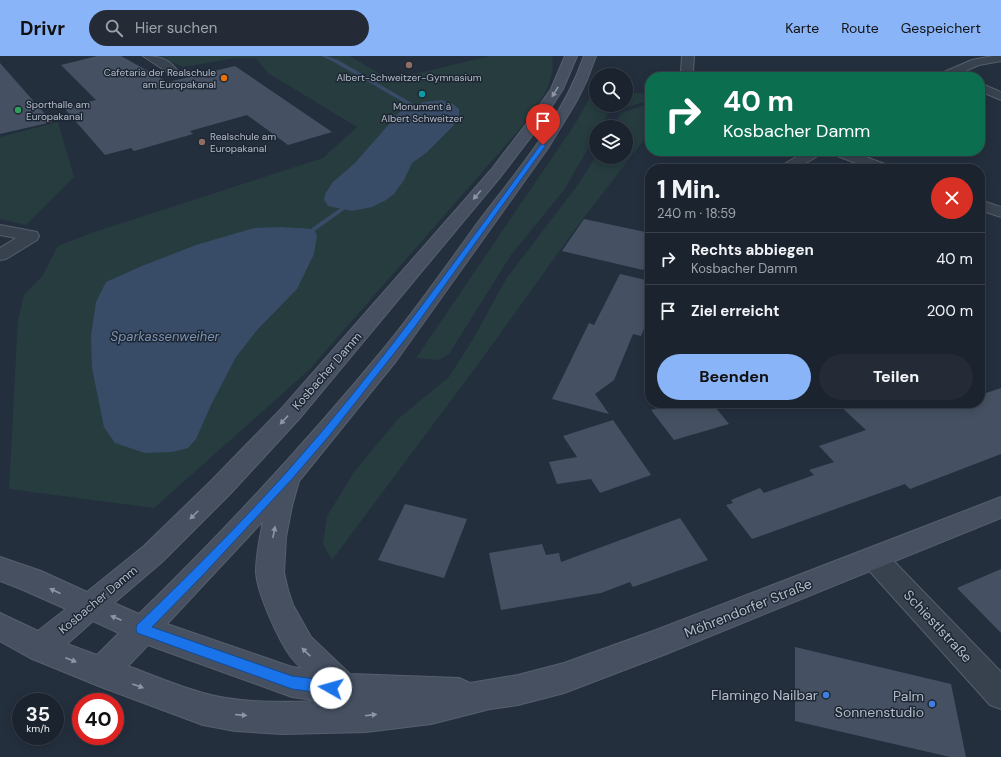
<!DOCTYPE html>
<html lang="de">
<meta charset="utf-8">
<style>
body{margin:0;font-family:"DM Sans",sans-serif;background:#242b36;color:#f1f3f6;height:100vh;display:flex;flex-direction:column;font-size:15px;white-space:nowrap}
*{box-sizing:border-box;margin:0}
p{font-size:13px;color:#a0a4aa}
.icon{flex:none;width:22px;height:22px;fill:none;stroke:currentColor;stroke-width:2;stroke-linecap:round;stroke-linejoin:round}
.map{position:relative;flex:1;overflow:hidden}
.side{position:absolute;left:645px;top:108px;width:340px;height:244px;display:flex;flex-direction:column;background:#1b232e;border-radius:16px;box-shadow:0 2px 10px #0003,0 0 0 1px #39404a}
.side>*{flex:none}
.guide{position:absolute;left:645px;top:16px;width:340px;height:84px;border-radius:16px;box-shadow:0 2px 10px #0003,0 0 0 1px #39404a;background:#0b6e4f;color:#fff;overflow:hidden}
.controls{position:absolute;left:589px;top:12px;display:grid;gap:8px}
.controls a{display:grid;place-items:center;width:44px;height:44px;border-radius:50%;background:#1b232e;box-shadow:0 2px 10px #0003,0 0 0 1px #39404a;font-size:20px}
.speed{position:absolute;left:12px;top:637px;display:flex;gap:8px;font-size:20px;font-weight:700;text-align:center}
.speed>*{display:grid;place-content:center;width:52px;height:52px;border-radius:50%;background:#1b232e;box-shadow:0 2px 10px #0003,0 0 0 1px #39404a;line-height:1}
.speed small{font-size:10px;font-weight:400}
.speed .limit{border:6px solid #d22;background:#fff;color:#111}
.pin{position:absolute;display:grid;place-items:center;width:34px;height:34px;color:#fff;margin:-41px -17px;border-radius:50% 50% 50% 0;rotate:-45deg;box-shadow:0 0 4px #0007}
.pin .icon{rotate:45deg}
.me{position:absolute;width:44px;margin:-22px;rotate:277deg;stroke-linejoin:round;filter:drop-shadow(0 0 3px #0008)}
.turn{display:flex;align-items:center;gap:14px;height:84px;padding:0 12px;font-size:18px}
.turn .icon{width:52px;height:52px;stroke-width:2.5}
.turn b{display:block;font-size:28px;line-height:34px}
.round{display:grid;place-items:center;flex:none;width:42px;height:42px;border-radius:21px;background:#242b36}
.headline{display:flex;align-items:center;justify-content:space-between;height:68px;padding:0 12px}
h1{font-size:24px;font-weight:800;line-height:30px}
.primary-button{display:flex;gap:8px;margin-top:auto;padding:8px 12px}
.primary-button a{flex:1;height:46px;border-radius:24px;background:#8ab4f8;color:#111;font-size:16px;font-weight:800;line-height:46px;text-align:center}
.primary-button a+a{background:#242b36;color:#f1f3f6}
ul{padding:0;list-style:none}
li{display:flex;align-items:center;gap:12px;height:52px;padding:0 12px;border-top:1px solid #39404a}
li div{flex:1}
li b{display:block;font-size:15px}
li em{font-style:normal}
header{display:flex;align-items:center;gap:24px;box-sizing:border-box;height:56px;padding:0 20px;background:#8ab4f8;color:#111}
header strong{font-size:19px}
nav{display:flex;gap:22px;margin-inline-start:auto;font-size:14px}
.search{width:280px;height:36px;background:#242b36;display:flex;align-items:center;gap:10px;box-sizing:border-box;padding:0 14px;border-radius:22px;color:#a0a4aa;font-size:15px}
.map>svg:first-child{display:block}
.green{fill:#263c3f}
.water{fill:#394c67}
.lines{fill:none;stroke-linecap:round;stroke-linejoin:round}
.stream{fill:#394c67;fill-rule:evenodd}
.building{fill:#455162}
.street-casing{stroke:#565f6c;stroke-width:2}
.secondary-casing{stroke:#565f6c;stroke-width:2}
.street{fill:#38414e;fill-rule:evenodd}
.secondary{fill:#465061;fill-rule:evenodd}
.oneway{fill:#8e96a5}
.route{fill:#1a73e8;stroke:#114b97}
.education-dot{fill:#8d6e63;stroke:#1d2633;stroke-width:1.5}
.food-dot{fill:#e8710a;stroke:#1d2633;stroke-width:1.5}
.culture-dot{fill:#0f9aa8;stroke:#1d2633;stroke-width:1.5}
.leisure-dot{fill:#2e9e5b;stroke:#1d2633;stroke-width:1.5}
.shop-dot{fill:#3f7fe0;stroke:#1d2633;stroke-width:1.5}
.labels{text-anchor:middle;stroke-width:3;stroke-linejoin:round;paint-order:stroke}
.far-poi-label{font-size:10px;fill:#b4bcc9;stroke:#1d2633}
.street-label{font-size:12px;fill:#b4bcc9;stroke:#1d2633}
.water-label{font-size:13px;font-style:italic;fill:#7c92b1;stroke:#1d2633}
.near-street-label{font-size:14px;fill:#b4bcc9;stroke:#1d2633}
.near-poi-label{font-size:14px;fill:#b4bcc9;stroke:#1d2633;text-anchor:end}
</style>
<header>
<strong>Drivr</strong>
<div class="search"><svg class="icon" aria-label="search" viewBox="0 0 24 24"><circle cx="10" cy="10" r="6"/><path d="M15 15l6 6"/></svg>Hier suchen</div>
<nav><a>Karte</a><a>Route</a><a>Gespeichert</a></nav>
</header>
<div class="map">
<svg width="1001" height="701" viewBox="0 0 1001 701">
<rect width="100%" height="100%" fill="#242f3e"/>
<path class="green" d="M 149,0 L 350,0 L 390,24 L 490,0 L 552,0 C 557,30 534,53 518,75 L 309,314 L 154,452 L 9,433 L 18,264 L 24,239 L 43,219 L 58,190 L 91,177 L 323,102 L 357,71 L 268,17 L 256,2 L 235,2 L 183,11 L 169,5 L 162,7 Z
M 626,36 L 650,38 L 650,44 L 624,52 L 624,49 L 626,49 Z
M 596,37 L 596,49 L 612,49 L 612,52 L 600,71 L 596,71 L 596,79 L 564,134 L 511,199 L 449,298 L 439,304 L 416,302 L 575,68 L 590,41 Z
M 650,47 L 650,76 L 576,172 L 479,307 L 332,504 L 323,488 L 327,460 L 354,416 L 398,363 L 449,321 L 473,283 L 506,223 L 580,126 L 596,100 L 626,101 L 626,71 L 613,71 L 621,57 Z
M 58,66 L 74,121 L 26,169 L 0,163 L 0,81 Z"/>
<path class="water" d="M 442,44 L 453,48 L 459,53 L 459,61 L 453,70 L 426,97 L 412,107 L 404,124 L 394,138 L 386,144 L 372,151 L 352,155 L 328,150 L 324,144 L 325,138 L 333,126 L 355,107 L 404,51 L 424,46 Z
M 281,171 L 314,173 L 317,180 L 314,198 L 297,233 L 258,273 L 236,301 L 211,349 L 196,383 L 188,392 L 172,396 L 145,397 L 115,387 L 104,371 L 92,312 L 91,280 L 96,246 L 106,226 L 142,210 L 196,189 L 254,172 Z"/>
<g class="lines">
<path class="stream" d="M 321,0 L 327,0 L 338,4 L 415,49 L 410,50 L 334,6 Z
M 342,151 L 345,153 L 344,154 L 316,174 L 312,174 L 312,172 Z"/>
</g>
<path class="building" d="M 97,0 L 121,0 L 168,26 L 235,10 L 332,76 L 288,89 L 247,59 L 190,75 L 193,78 L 134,95 L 131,92 L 105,99 L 64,52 L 96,44 L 61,9 Z
M 0,7 L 52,66 L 0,78 Z
M 584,163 L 650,177 L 650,200 L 643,214 L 562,195 Z
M 620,218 L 650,225 L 650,258 L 641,280 L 633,278 L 614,324 L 595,338 L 609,358 L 552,343 L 589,267 L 594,269 Z
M 1001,332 L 1001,398 L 910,433 L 905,428 L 752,483 L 726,449 L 733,447 L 731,444 L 760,432 L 764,437 L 814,419 L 809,414 L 834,406 L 819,390 L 866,374 L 837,347 L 980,347 L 980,339 Z
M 675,347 L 712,347 L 729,368 L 674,384 L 651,354 Z
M 613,364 L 651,419 L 600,437 L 591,423 L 557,428 L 549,406 L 577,401 L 563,380 Z
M 405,448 L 467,463 L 444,522 L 378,504 Z
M 680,462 L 708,504 L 633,531 L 630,526 L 601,537 L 501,554 L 489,497 L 542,488 L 546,499 L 559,497 L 561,506 Z
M 1001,513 L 1001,577 L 957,532 Z
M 795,591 L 951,628 L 966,701 L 950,701 L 795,665 Z"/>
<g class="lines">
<defs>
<path id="street" d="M 143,0 C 157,0 168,2 177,14 L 175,16 L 167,16 Z
M 682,0 L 694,0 L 693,15 L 695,21 L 683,21 L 681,15 Z
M 993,0 L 1001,0 L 1001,5 L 979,9 L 951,21 L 935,21 L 937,19 L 972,4 Z
M 980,27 L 1001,36 L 1001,44 L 980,35 Z
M 806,95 L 823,95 L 821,98 L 796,113 L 779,113 L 781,110 Z
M 830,95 L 850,95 L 890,110 L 892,113 L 872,113 L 832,98 Z
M 980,144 L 1001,151 L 1001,161 L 980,154 Z
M 0,169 L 37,176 L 39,180 L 37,184 L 6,203 L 0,204 L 0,192 L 16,182 L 0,179 Z
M 874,491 L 883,494 L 1001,616 L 1001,653 L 990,649 L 865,510 L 861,502 L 865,494 Z"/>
<path id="secondary" d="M 565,0 L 577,0 L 563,33 L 537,73 L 501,120 L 299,363 L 230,438 L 162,506 L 114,547 L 139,558 C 224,475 305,388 381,296 C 415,255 445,212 476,169 C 516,116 562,64 584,0 L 596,0 L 587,24 L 576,46 L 548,92 L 396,305 L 299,425 L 292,450 L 286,481 L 284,517 L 288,534 L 293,549 L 311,581 L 350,618 L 459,622 L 470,627 L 518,619 L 564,607 L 656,574 L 1001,441 L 1001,462 L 666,598 L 564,637 L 518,649 L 490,653 L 431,668 L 366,676 L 283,678 L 235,675 L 203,669 L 101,631 L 30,602 L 0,585 L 0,557 L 38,575 L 66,553 L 21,533 L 0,525 L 0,501 L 41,515 L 87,536 L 144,490 L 212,424 L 283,351 L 491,114 L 527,67 L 551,33 ZM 263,465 C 260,481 256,499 256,516 C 257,537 279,585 291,601 C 294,605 298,609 302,612 L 292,611 L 167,568 ZM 93,565 L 119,577 L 97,599 L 67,588 ZM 148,589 L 292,641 L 322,645 C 283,646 241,648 203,637 C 177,630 152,619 128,610 Z"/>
</defs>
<use href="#street" class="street-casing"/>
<use href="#secondary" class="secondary-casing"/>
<use href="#street" class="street"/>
<use href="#secondary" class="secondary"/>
</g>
<defs><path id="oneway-solid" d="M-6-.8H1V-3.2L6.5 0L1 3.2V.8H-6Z"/></defs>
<g class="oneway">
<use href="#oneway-solid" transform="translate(555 36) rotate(122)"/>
<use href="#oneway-solid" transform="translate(477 139) rotate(130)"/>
<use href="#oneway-solid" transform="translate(284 364) rotate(133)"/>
<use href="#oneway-solid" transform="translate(194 459) rotate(135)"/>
<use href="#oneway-solid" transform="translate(274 476) rotate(-79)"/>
<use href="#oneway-solid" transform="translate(55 535) rotate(-156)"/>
<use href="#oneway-solid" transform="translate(116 562) rotate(-157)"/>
<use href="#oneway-solid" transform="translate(306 596) rotate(-136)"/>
<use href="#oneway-solid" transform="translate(71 604) rotate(21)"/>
<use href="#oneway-solid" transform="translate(138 630) rotate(20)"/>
<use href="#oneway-solid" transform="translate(241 659) rotate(5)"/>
<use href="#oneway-solid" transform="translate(371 659) rotate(-7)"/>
</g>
<path class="route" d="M 541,88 L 546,89 L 414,272 L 329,380 L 292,423 L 202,520 L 152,571 L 292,620 L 331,625 L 336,627 L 337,632 L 336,636 L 331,638 L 292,633 L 137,577 L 136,573 L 137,569 C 188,520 238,470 285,418 C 378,314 459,200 541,88 Z"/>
<g class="education-dot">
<circle cx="409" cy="9" r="4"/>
<circle cx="202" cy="86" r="4"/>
</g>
<circle class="food-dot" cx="224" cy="22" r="4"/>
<circle class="culture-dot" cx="422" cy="38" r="4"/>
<circle class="leisure-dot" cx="18" cy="54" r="4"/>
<g class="shop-dot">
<circle cx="826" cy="639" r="4"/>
<circle cx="932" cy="648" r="4"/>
</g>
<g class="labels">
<g class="far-poi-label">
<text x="216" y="20" text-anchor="end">Cafetaria der Realschule<tspan x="216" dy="12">am Europakanal</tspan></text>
<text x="409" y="25">Albert-Schweitzer-Gymnasium</text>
<text x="26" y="52" text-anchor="start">Sporthalle am<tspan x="26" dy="12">Europakanal</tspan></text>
<text x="422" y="54">Monument à<tspan x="422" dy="12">Albert Schweitzer</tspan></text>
<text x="210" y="84" text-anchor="start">Realschule am<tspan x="210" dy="12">Europakanal</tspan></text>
</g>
<g class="street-label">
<text transform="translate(327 315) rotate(-49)" y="4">Kosbacher Damm</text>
<text transform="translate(98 544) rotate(-40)" y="4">Kosbacher Damm</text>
</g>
<g class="water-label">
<text x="165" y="285">Sparkassenweiher</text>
</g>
<g class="near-street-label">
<text transform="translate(748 552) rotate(-22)" y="5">Möhrendorfer Straße</text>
<text transform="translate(938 570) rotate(47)" y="5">Schiestlstraße</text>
</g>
<g class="near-poi-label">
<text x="818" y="644">Flamingo Nailbar</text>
<text x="924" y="645">Palm<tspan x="924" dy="16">Sonnenstudio</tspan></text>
</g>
</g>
</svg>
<div class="controls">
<a><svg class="icon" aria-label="search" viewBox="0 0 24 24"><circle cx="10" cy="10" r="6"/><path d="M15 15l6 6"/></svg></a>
<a><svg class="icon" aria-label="layers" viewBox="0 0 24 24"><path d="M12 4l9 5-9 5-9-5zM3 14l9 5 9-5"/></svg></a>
</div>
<div class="speed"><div>35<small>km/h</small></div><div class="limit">40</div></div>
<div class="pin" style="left:543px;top:89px;background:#d93025"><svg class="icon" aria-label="arrive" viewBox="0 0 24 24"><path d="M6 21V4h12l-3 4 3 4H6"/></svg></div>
<svg class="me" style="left:331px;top:632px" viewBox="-20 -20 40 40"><circle r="19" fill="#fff"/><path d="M0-13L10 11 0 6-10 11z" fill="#1a73e8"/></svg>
<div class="guide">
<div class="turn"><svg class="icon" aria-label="right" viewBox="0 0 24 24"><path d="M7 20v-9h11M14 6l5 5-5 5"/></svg><div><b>40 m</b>Kosbacher Damm</div></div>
</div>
<section class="side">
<div class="headline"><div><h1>1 Min.</h1><p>240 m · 18:59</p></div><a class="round" style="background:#d93025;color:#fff"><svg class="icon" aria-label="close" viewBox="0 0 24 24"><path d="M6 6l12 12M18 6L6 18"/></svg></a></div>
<ul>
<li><svg class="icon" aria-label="right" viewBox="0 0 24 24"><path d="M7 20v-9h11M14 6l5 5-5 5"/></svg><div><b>Rechts abbiegen</b><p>Kosbacher Damm</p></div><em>40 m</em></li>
<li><svg class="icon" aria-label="arrive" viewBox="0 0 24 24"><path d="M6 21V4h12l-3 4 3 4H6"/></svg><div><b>Ziel erreicht</b></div><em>200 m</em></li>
</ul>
<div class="primary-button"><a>Beenden</a><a>Teilen</a></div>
</section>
</div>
